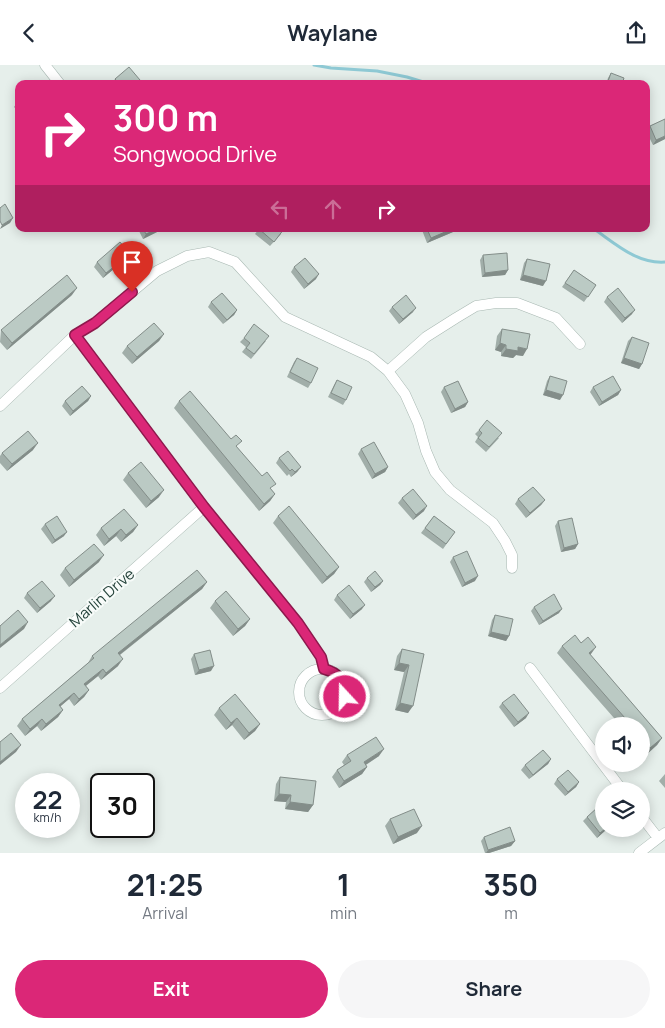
<!DOCTYPE html>
<style>
body{margin:0;font-family:Manrope,sans-serif;background:#f6f6f7;color:#1f2937;height:100vh;display:flex;flex-direction:column;font-size:19px;white-space:nowrap}
*{box-sizing:border-box;margin:0}
p{font-size:16px;color:#747a83}
.icon{flex:none;width:28px;height:28px;fill:none;stroke:currentColor;stroke-width:2;stroke-linecap:round;stroke-linejoin:round}
.map{position:relative;height:788px;overflow:hidden}
.sheet{display:flex;flex-direction:column;background:#fff;flex:1}
.sheet>*{flex:none}
.guide{position:absolute;left:15px;top:15px;width:635px;height:152px;border-radius:10px;box-shadow:0 2px 12px #0003;background:#db2777;color:#fff;overflow:hidden}
.tools{position:absolute;left:595px;top:652px;display:grid;gap:10px}
.tools a{display:grid;place-items:center;width:55px;height:55px;border-radius:50%;background:#fff;box-shadow:0 2px 12px #0003;font-size:25px}
.speed{position:absolute;left:15px;top:708px;display:flex;gap:10px;font-size:25px;font-weight:700;text-align:center}
.speed>*{display:grid;place-content:center;width:65px;height:65px;border-radius:50%;background:#fff;box-shadow:0 2px 12px #0003;line-height:1}
.speed small{font-size:12px;font-weight:400}
.speed .limit{border:2px solid #111;border-radius:8px;background:#fff;color:#111}
.pin{position:absolute;display:grid;place-items:center;width:42px;height:42px;color:#fff;margin:-51px -21px;border-radius:50% 50% 50% 0;rotate:-45deg;box-shadow:0 0 5px #0007}
.pin .icon{rotate:45deg}
.me{position:absolute;width:55px;margin:-28px;rotate:339deg;stroke-linejoin:round;filter:drop-shadow(0 0 4px #0008)}
.turn{display:flex;align-items:center;gap:18px;height:105px;padding:0 15px;font-size:22px}
.turn .icon{width:65px;height:65px;stroke-width:2.5}
.turn b{display:block;font-size:35px;line-height:42px}
.lanes{display:flex;align-items:center;height:48px;padding:0 15px;background:#0003;justify-content:center;gap:25px;direction:ltr}
.lanes .off{opacity:.35}
.eta{display:flex;justify-content:space-evenly;align-items:center;height:85px;text-align:center}
.eta b{font-size:30px;font-weight:700;line-height:35px}
.primary-button{display:flex;gap:10px;margin-top:auto;padding:10px 15px}
.primary-button a{flex:1;height:58px;border-radius:30px;background:#db2777;color:#fff;font-size:20px;font-weight:700;line-height:58px;text-align:center}
.primary-button a+a{background:#f6f6f7;color:#1f2937}
header{display:flex;justify-content:space-between;align-items:center;height:65px;padding:0 15px;background:#fff;font-size:22px;font-weight:700}
.map>svg:first-child{display:block}
.lines{fill:none;stroke-linecap:round;stroke-linejoin:round}
.stream{stroke:#8ec9d4;stroke-width:3}
.street-casing{stroke:#a8b8b2;stroke-width:11}
.street{stroke:#fff;stroke-width:10}
.wall{fill:#a1aea9}
.shaded-wall{fill:#838d89}
.building{fill:#bbcac4;stroke:#838d89}
.route-casing{stroke:#8e194d;stroke-width:12}
.route{stroke:#db2777;stroke-width:9}
.labels{text-anchor:middle;stroke-width:4;stroke-linejoin:round;paint-order:stroke}
.street-label{font-size:15px;fill:#24423a;stroke:#f7fbf9}
</style>
<header><svg class="icon" aria-label="back" viewBox="0 0 24 24"><path d="M15 5l-7 7 7 7"/></svg>Waylane<svg class="icon" aria-label="share" viewBox="0 0 24 24"><path d="M12 15V3M7 8l5-5 5 5M5 13v7h14v-7"/></svg></header>
<div class="map">
<svg width="665" height="788" viewBox="0 0 665 788">
<rect width="100%" height="100%" fill="#e6efeb"/>
<g class="lines">
<path class="stream" d="M 314,0 L 331,3 L 377,6 L 407,12 L 430,19
M 594,164 C 616,179 637,199 665,197"/>
<defs>
<path id="street" d="M 45,0 L 60,19
M 75,270 L 204,442 L 298,558 L 321,592 L 324,604
M 388,306 L 426,272 L 456,253 L 476,241 L 496,238 L 517,238 L 556,253 L 580,279
M 0,341 L 75,270 L 95,258 L 157,206 L 187,191 L 209,187 L 235,197 L 285,252 L 371,292 L 388,306 L 405,329 L 418,358 L 426,386 L 435,407 L 450,425 L 493,458 L 505,476 L 512,490 L 512,503
M 530,603 L 623,726
M299 627a23 23 0 1 1 46 0a23 23 0 1 1-46 0Z
M 0,623 L 204,442
M 641,751 L 658,773
M 639,788 L 665,768"/>
</defs>
<use href="#street" class="street-casing"/>
<use href="#street" class="street"/>
</g>
<path class="wall" d="M 611,8 L 622,19 L 606,19 L 608,13 Z
M 115,14 L 140,15 L 138,19 L 112,19 Z
M 19,35 L 19,47 L 14,42 Z
M 665,54 L 665,74 L 653,80 L 646,66 L 650,61 Z
M 138,164 L 163,164 L 143,174 Z
M 259,164 L 281,169 L 270,181 L 255,169 Z
M 423,164 L 455,164 L 453,167 L 427,178 L 422,165 Z
M 483,190 L 508,205 L 505,210 L 482,212 L 480,195 Z
M 127,193 L 103,213 L 94,202 L 97,197 Z
M 527,194 L 543,221 L 520,215 L 524,198 Z
M 294,202 L 316,214 L 304,224 L 291,207 Z
M 574,205 L 596,220 L 584,237 L 562,222 Z
M 72,230 L 7,285 L 0,277 L 1,265 Z
M 607,232 L 632,249 L 622,258 L 604,237 Z
M 211,237 L 237,245 L 234,250 L 223,259 L 208,242 Z
M 392,242 L 413,247 L 399,259 L 389,246 Z
M 502,264 L 523,291 L 516,290 L 513,293 L 501,291 L 501,287 L 495,285 L 497,271 Z
M 164,269 L 159,276 L 132,299 L 122,288 L 127,281 Z
M 632,272 L 642,299 L 639,304 L 621,298 L 628,276 Z
M 244,273 L 266,276 L 251,294 L 242,287 L 246,282 L 240,277 Z
M 297,293 L 311,318 L 308,323 L 287,312 L 294,297 Z
M 550,311 L 560,335 L 543,330 L 547,316 Z
M 337,315 L 346,335 L 343,340 L 328,332 L 334,320 Z
M 444,322 L 468,337 L 465,342 L 451,348 L 441,327 Z
M 593,322 L 621,325 L 618,330 L 599,341 L 590,327 Z
M 91,331 L 88,336 L 70,351 L 62,341 L 65,336 Z
M 179,336 L 237,382 L 275,429 L 270,436 L 259,446 L 174,343 Z
M 479,365 L 499,373 L 486,387 L 475,377 L 478,372 L 475,369 Z
M 361,384 L 388,402 L 385,407 L 372,414 L 358,389 Z
M 33,385 L 7,406 L 0,398 L 0,391 L 2,388 Z
M 279,393 L 301,402 L 297,407 L 291,412 L 289,409 L 287,411 L 276,398 Z
M 128,408 L 159,432 L 146,443 L 123,415 Z
M 402,433 L 424,446 L 413,455 L 398,438 Z
M 518,434 L 545,435 L 541,440 L 526,453 L 515,439 Z
M 278,451 L 339,502 L 334,509 L 322,519 L 273,458 Z
M 434,451 L 455,467 L 443,484 L 421,468 Z
M 558,456 L 578,479 L 575,484 L 561,487 L 555,461 Z
M 45,459 L 64,471 L 52,479 L 41,464 Z
M 138,460 L 133,467 L 121,477 L 116,471 L 104,481 L 96,470 L 101,463 Z
M 453,492 L 475,516 L 462,522 L 450,497 Z
M 99,497 L 69,522 L 60,510 L 65,503 Z
M 367,513 L 383,516 L 380,520 L 371,527 L 364,517 Z
M 207,517 L 202,524 L 120,590 L 118,601 L 101,615 L 98,611 L 86,621 L 89,625 L 84,632 L 74,641 L 69,634 L 60,641 L 63,645 L 58,652 L 41,666 L 37,661 L 25,671 L 17,661 L 22,654 L 88,598 L 92,591 Z
M 27,528 L 51,536 L 37,548 L 24,533 Z
M 337,530 L 362,544 L 350,554 L 334,535 Z
M 215,536 L 250,554 L 245,561 L 233,571 L 210,543 Z
M 534,542 L 559,548 L 539,560 L 531,546 Z
M 495,550 L 509,571 L 506,576 L 488,571 L 492,555 Z
M 581,578 L 591,589 L 590,590 L 662,673 L 657,680 L 646,690 L 641,685 L 641,661 L 621,661 L 557,588 L 562,581 Z
M 402,584 L 424,589 L 408,648 L 395,645 L 404,607 L 394,605 L 397,591 Z
M 194,589 L 211,606 L 195,610 L 191,594 Z
M 502,638 L 526,653 L 514,662 L 499,642 Z
M 219,643 L 260,659 L 255,666 L 244,675 L 232,660 L 226,665 L 214,650 Z
M 347,690 L 379,691 L 366,700 L 367,702 L 362,709 L 339,723 L 332,712 L 337,705 L 344,700 L 342,697 Z
M 551,694 L 548,699 L 529,714 L 521,705 L 525,700 Z
M 665,709 L 665,723 L 659,716 Z
M 280,712 L 313,740 L 308,747 L 285,744 L 286,737 L 274,736 L 276,719 Z
M 557,714 L 579,717 L 576,722 L 565,731 L 554,719 Z
M 587,752 L 604,764 L 607,764 L 597,773 L 583,756 Z
M 390,754 L 417,768 L 393,779 L 385,761 Z
M 484,772 L 515,776 L 511,781 L 489,788 L 485,788 L 481,776 Z"/>
<path class="shaded-wall" d="M 665,71 L 665,74 L 653,80 L 656,75 Z
M 13,153 L 10,158 L 0,164 L 2,160 Z
M 157,164 L 163,164 L 143,174 L 146,169 Z
M 452,164 L 455,164 L 453,167 L 427,178 L 431,173 Z
M 130,189 L 127,193 L 103,213 L 106,208 Z
M 508,205 L 505,210 L 482,212 L 485,208 Z
M 319,209 L 316,214 L 304,224 L 308,219 Z
M 523,210 L 546,216 L 543,221 L 520,215 Z
M 77,223 L 72,230 L 7,285 L 12,278 Z
M 416,243 L 413,247 L 399,259 L 403,254 Z
M 237,245 L 234,250 L 223,259 Z
M 635,245 L 632,249 L 622,258 L 625,253 Z
M 164,269 L 159,276 L 132,299 L 137,292 Z
M 500,278 L 506,280 L 501,287 L 495,285 Z
M 518,282 L 527,284 L 523,291 L 516,290 L 513,293 L 501,291 L 506,284 Z
M 624,293 L 642,299 L 639,304 L 621,298 Z
M 546,325 L 563,330 L 560,335 L 543,330 Z
M 621,325 L 618,330 L 599,341 L 602,337 Z
M 91,331 L 88,336 L 70,351 L 73,346 Z
M 468,337 L 465,342 L 451,348 L 455,344 Z
M 38,378 L 33,385 L 7,406 L 12,399 Z
M 301,402 L 297,407 L 291,412 L 295,407 Z
M 388,402 L 385,407 L 372,414 L 375,409 Z
M 164,425 L 159,432 L 146,443 L 151,436 Z
M 275,429 L 270,436 L 259,446 L 264,439 Z
M 545,435 L 541,440 L 526,453 L 530,448 Z
M 427,441 L 424,446 L 413,455 L 416,450 Z
M 138,460 L 133,467 L 121,477 L 126,470 Z
M 121,464 L 116,471 L 104,481 L 109,474 Z
M 67,467 L 64,471 L 52,479 L 55,475 Z
M 578,479 L 575,484 L 561,487 L 564,483 Z
M 104,490 L 99,497 L 69,522 L 74,515 Z
M 339,502 L 334,509 L 322,519 L 327,512 Z
M 478,511 L 475,516 L 462,522 L 465,518 Z
M 383,516 L 380,520 L 371,527 L 375,522 Z
M 207,517 L 202,524 L 113,595 L 118,588 Z
M 55,531 L 51,536 L 37,548 L 40,543 Z
M 365,540 L 362,544 L 350,554 L 353,549 Z
M 562,544 L 559,548 L 539,560 L 543,556 Z
M 250,554 L 245,561 L 233,571 L 238,564 Z
M 28,557 L 24,564 L 0,583 L 0,580 Z
M 491,567 L 509,571 L 506,576 L 488,571 Z
M 596,582 L 591,589 L 584,595 L 589,588 Z
M 123,594 L 118,601 L 101,615 L 106,608 Z
M 399,598 L 409,600 L 404,607 L 394,605 Z
M 214,601 L 211,606 L 195,610 L 199,605 Z
M 103,604 L 98,611 L 79,626 L 84,619 Z
M 89,625 L 84,632 L 74,641 L 79,634 Z
M 74,628 L 69,634 L 54,647 L 59,640 Z
M 400,638 L 413,641 L 408,648 L 395,645 Z
M 63,645 L 58,652 L 41,666 L 46,659 Z
M 529,648 L 526,653 L 514,662 L 518,657 Z
M 237,653 L 232,660 L 226,665 L 231,658 Z
M 42,654 L 37,661 L 25,671 L 30,664 Z
M 260,659 L 255,666 L 244,675 L 249,668 Z
M 662,673 L 657,680 L 646,690 L 650,683 Z
M 21,680 L 16,687 L 0,700 L 0,697 Z
M 384,684 L 379,691 L 359,704 L 364,697 Z
M 551,694 L 548,699 L 529,714 L 533,710 Z
M 367,702 L 362,709 L 339,723 L 344,716 Z
M 579,717 L 576,722 L 565,731 L 568,727 Z
M 279,729 L 291,730 L 286,737 L 274,736 Z
M 290,737 L 313,740 L 308,747 L 285,744 Z
M 422,761 L 417,768 L 393,779 L 398,772 Z
M 605,764 L 607,764 L 597,773 L 600,768 Z
M 515,776 L 511,781 L 489,788 L 486,788 L 488,785 Z"/>
<path class="building" d="M 129,2 L 140,15 L 136,19 L 119,19 L 115,14 Z
M 611,8 L 624,13 L 622,19 L 607,19 Z
M 665,54 L 665,71 L 656,75 L 650,61 Z
M 5,139 L 13,153 L 2,160 L 0,156 L 0,143 Z
M 143,164 L 157,164 L 146,169 Z
M 259,164 L 284,164 L 274,177 Z
M 427,164 L 452,164 L 431,173 Z
M 120,177 L 130,189 L 106,208 L 97,197 Z
M 507,188 L 508,205 L 485,208 L 483,190 Z
M 305,193 L 319,209 L 308,219 L 294,202 Z
M 527,194 L 550,199 L 546,216 L 523,210 Z
M 574,205 L 596,220 L 588,232 L 565,218 Z
M 67,210 L 77,223 L 12,278 L 1,265 Z
M 618,223 L 635,245 L 625,253 L 607,232 Z
M 222,228 L 237,245 L 227,255 L 211,237 Z
M 406,230 L 416,243 L 403,254 L 392,242 Z
M 154,258 L 164,269 L 137,292 L 127,281 Z
M 254,259 L 269,271 L 254,289 L 246,283 L 250,278 L 244,273 Z
M 502,264 L 530,269 L 527,284 L 518,282 L 518,286 L 506,284 L 506,280 L 500,278 Z
M 632,272 L 649,278 L 642,299 L 624,293 Z
M 297,293 L 318,303 L 311,318 L 290,307 Z
M 550,311 L 567,316 L 563,330 L 546,325 Z
M 613,311 L 621,325 L 602,337 L 593,322 Z
M 337,315 L 352,322 L 346,335 L 331,328 Z
M 458,316 L 468,337 L 455,344 L 444,322 Z
M 82,321 L 91,331 L 73,346 L 65,336 Z
M 190,326 L 231,374 L 236,370 L 242,376 L 236,381 L 262,411 L 267,407 L 276,419 L 270,423 L 275,429 L 264,439 L 179,336 Z
M 487,355 L 502,368 L 489,382 L 478,373 L 482,368 L 479,365 Z
M 28,366 L 38,378 L 12,399 L 2,388 Z
M 374,377 L 388,402 L 375,409 L 361,384 Z
M 288,386 L 301,402 L 295,407 L 292,404 L 290,406 L 279,393 Z
M 141,397 L 164,425 L 151,436 L 128,408 Z
M 533,422 L 545,435 L 530,448 L 518,434 Z
M 413,424 L 427,441 L 416,450 L 402,433 Z
M 289,441 L 339,502 L 327,512 L 278,451 Z
M 124,444 L 138,460 L 126,470 L 121,464 L 109,474 L 101,463 Z
M 57,451 L 67,467 L 55,475 L 45,459 Z
M 434,451 L 455,467 L 446,479 L 425,463 Z
M 572,453 L 578,479 L 564,483 L 558,456 Z
M 94,479 L 104,490 L 74,515 L 65,503 Z
M 467,486 L 478,511 L 465,518 L 453,492 Z
M 197,505 L 207,517 L 118,588 L 123,594 L 106,608 L 103,604 L 84,619 L 89,625 L 79,634 L 74,628 L 59,640 L 63,645 L 46,659 L 42,654 L 30,664 L 22,654 L 94,593 L 92,591 Z
M 375,506 L 383,516 L 375,522 L 367,513 Z
M 42,516 L 55,531 L 40,543 L 27,528 Z
M 349,520 L 365,540 L 353,549 L 337,530 Z
M 226,526 L 250,554 L 238,564 L 215,536 Z
M 554,529 L 562,544 L 543,556 L 534,542 Z
M 18,545 L 28,557 L 0,580 L 0,561 Z
M 495,550 L 513,554 L 509,571 L 491,567 Z
M 575,570 L 581,578 L 588,572 L 596,582 L 589,588 L 662,673 L 650,683 L 641,672 L 641,661 L 632,661 L 562,581 Z
M 402,584 L 424,589 L 413,641 L 400,638 L 409,600 L 399,598 Z
M 210,585 L 214,601 L 199,605 L 194,589 Z
M 235,629 L 260,659 L 249,668 L 237,653 L 231,658 L 219,643 Z
M 514,629 L 529,648 L 518,657 L 502,638 Z
M 11,668 L 21,680 L 0,697 L 0,677 Z
M 376,672 L 384,684 L 364,697 L 367,702 L 344,716 L 337,705 L 351,696 L 347,690 Z
M 543,685 L 551,694 L 533,710 L 525,700 Z
M 568,705 L 579,717 L 568,727 L 557,714 Z
M 280,712 L 316,716 L 313,740 L 290,737 L 291,730 L 279,729 Z
M 598,742 L 604,749 L 604,764 L 605,764 L 600,768 L 587,752 Z
M 414,744 L 422,761 L 398,772 L 390,754 Z
M 510,762 L 515,776 L 488,785 L 484,772 Z"/>
<g class="lines">
<defs>
<path id="route" d="M 132,227 L 95,258 L 75,270 L 204,442 L 298,558 L 321,592 L 324,604 C 339,608 345,616 345,632"/>
</defs>
<use href="#route" class="route-casing"/>
<use href="#route" class="route"/>
</g>
<g class="labels">
<g class="street-label">
<text transform="translate(102 533) rotate(-41)" y="5">Marlin Drive</text>
</g>
</g>
</svg>
<div class="tools">
<a><svg class="icon" aria-label="sound" viewBox="0 0 24 24"><path d="M4 9h4l5-4v14l-5-4H4zM17 9q2 3 0 6"/></svg></a>
<a><svg class="icon" aria-label="layers" viewBox="0 0 24 24"><path d="M12 4l9 5-9 5-9-5zM3 14l9 5 9-5"/></svg></a>
</div>
<div class="speed"><div>22<small>km/h</small></div><div class="limit">30</div></div>
<div class="pin" style="left:132px;top:227px;background:#d93025"><svg class="icon" aria-label="arrive" viewBox="0 0 24 24"><path d="M6 21V4h12l-3 4 3 4H6"/></svg></div>
<svg class="me" style="left:345px;top:632px" viewBox="-20 -20 40 40"><circle r="17" fill="#db2777" stroke="#fff" stroke-width="3"/><path d="M0-11L8 9 0 5-8 9z" fill="#fff"/></svg>
<div class="guide">
<div class="turn"><svg class="icon" aria-label="right" viewBox="0 0 24 24"><path d="M7 20v-9h11M14 6l5 5-5 5"/></svg><div><b>300 m</b>Songwood Drive</div></div>
<div class="lanes"><svg class="icon off" aria-label="left" viewBox="0 0 24 24"><path d="M17 20v-9H6M10 6l-5 5 5 5"/></svg><svg class="icon off" aria-label="ahead" viewBox="0 0 24 24"><path d="M12 20V5M6 11l6-6 6 6"/></svg><svg class="icon" aria-label="right" viewBox="0 0 24 24"><path d="M7 20v-9h11M14 6l5 5-5 5"/></svg></div>
</div>
</div>
<section class="sheet">
<div class="eta">
<div><b>21:25</b><p>Arrival</p></div>
<div><b>1</b><p>min</p></div>
<div><b>350</b><p>m</p></div>
</div>
<div class="primary-button"><a>Exit</a><a>Share</a></div>
</section>
